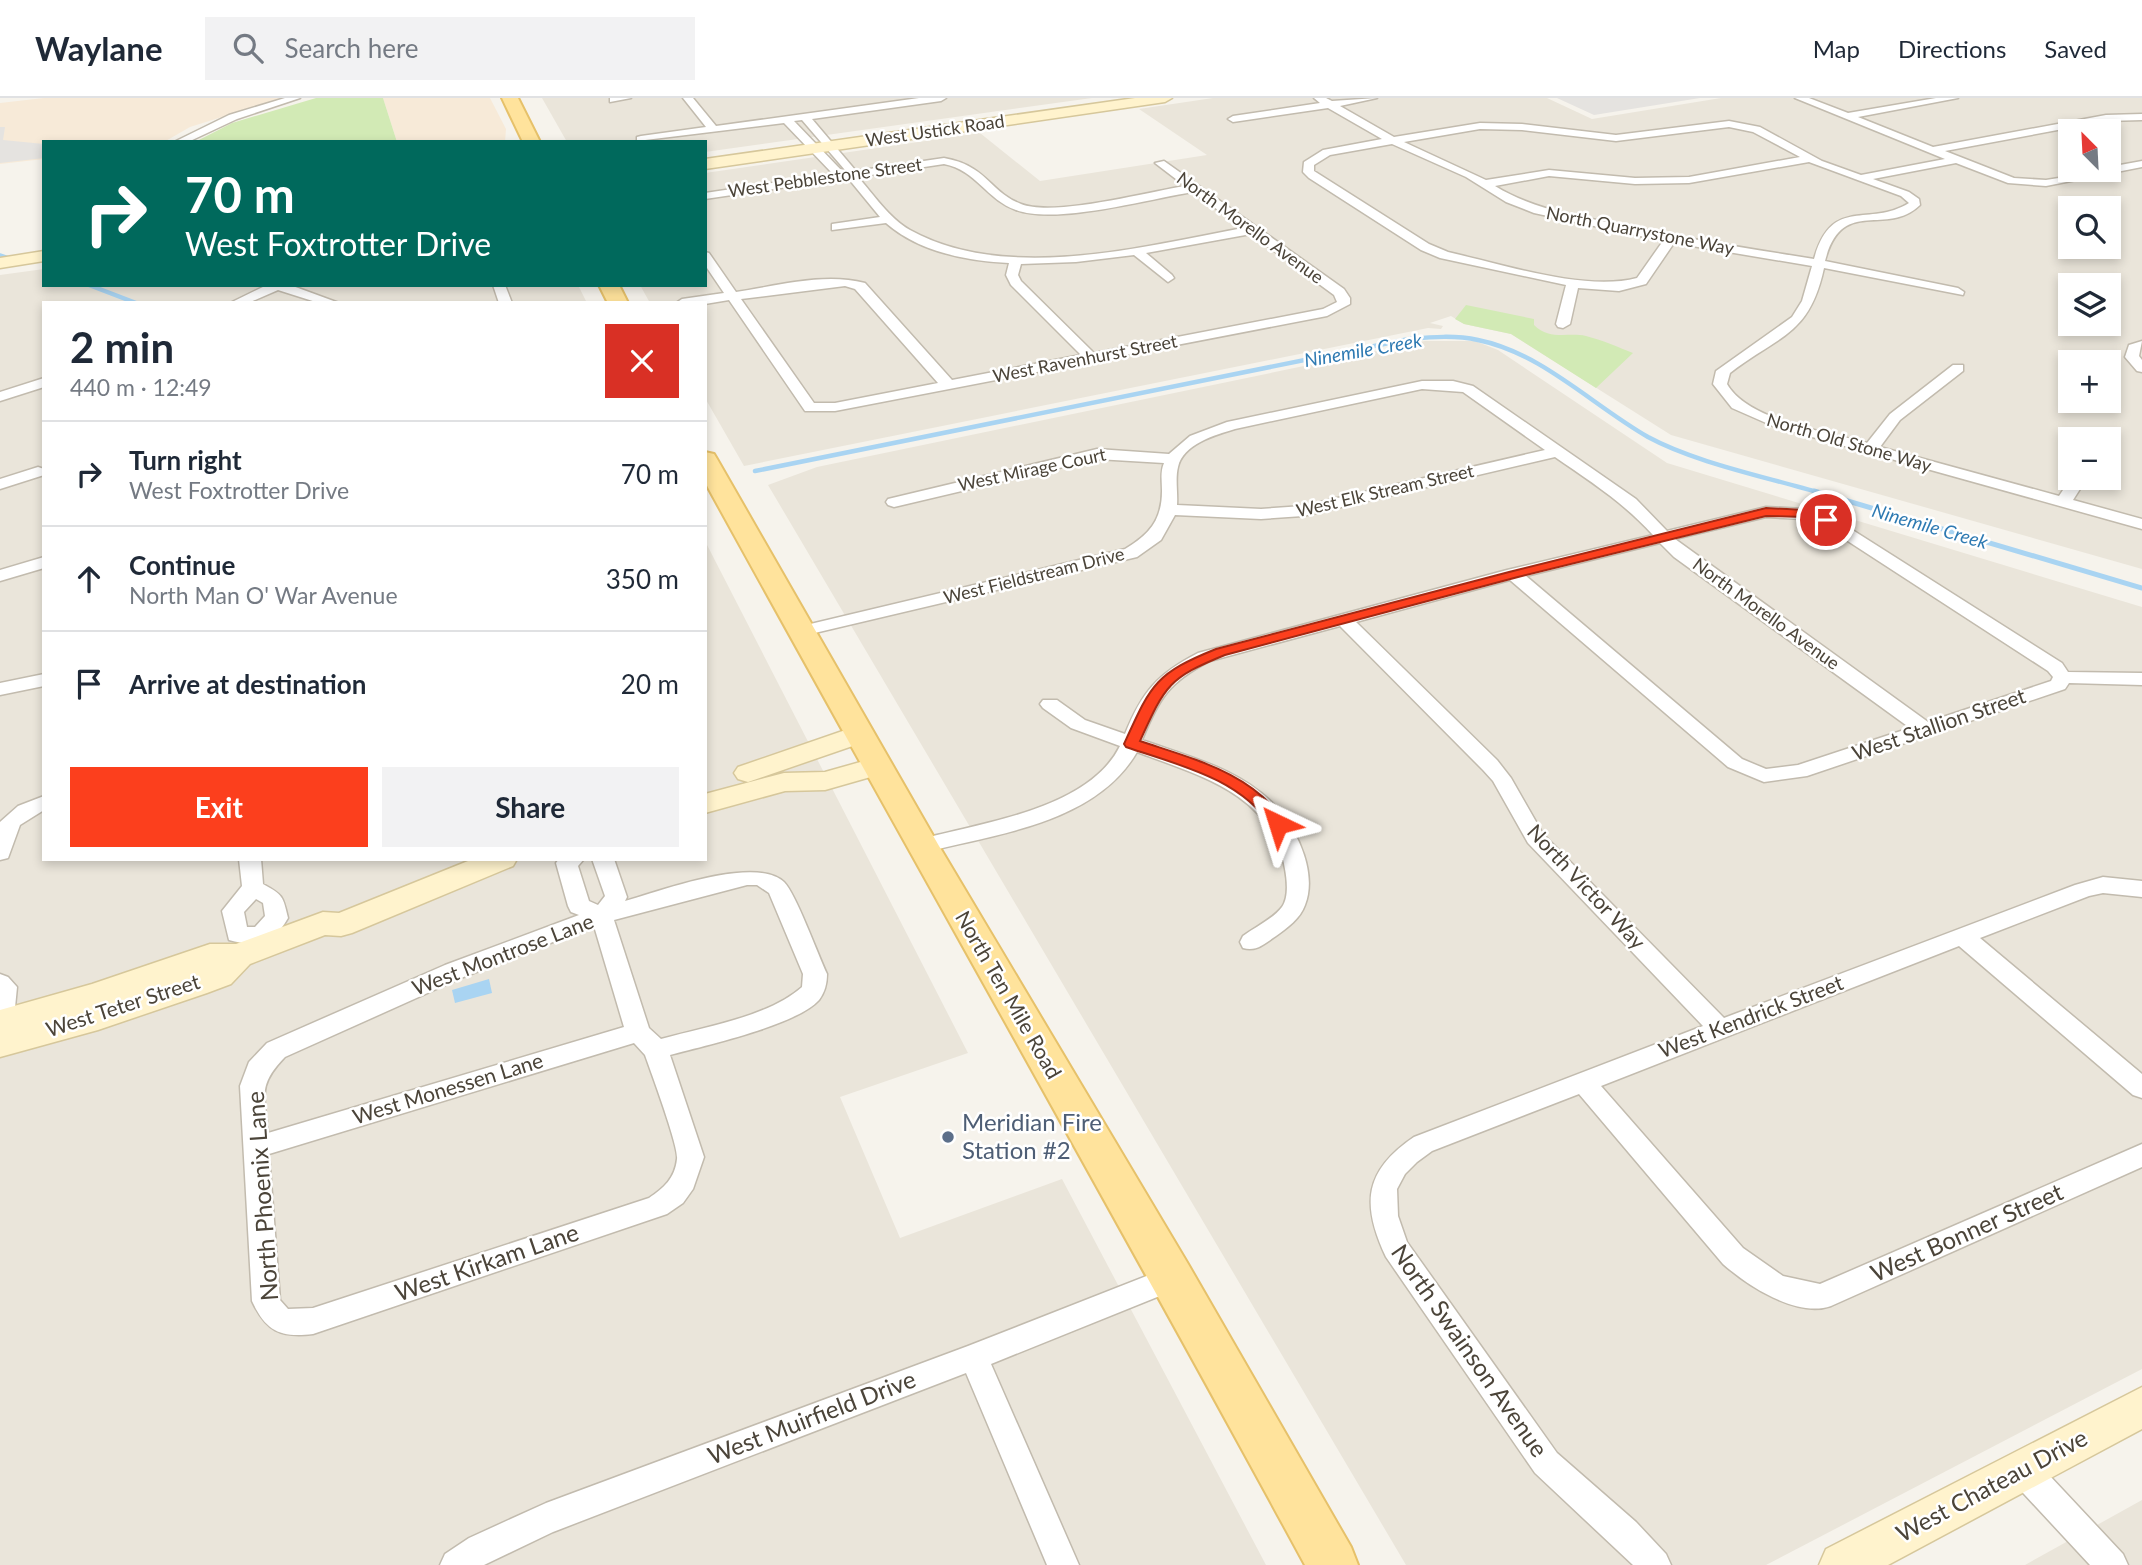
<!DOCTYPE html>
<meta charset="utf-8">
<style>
body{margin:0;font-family:Lato,sans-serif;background:#f2f2f3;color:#1f2937;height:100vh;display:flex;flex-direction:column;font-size:26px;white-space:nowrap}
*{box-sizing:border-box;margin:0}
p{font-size:23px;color:#747a83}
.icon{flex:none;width:38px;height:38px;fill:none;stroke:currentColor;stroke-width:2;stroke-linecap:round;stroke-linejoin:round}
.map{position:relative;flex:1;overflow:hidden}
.panel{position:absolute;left:42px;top:203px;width:665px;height:560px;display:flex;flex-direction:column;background:#fff;border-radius:0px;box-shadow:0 4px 10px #0003}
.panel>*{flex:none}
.hud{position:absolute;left:42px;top:42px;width:665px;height:147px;border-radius:0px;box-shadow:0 4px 10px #0003;background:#00695c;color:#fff;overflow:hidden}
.needle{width:46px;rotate:336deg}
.controls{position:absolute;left:2058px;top:21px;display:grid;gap:14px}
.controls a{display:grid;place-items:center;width:63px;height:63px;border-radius:0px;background:#fff;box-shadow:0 4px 10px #0003;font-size:35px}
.pin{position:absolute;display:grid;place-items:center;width:60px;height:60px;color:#fff;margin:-30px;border:4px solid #fff;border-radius:50%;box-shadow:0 2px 7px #0007}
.me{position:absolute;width:77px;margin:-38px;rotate:319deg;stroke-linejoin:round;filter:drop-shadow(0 0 5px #0008)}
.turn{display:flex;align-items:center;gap:24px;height:147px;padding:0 28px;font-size:32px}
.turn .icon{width:91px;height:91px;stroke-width:2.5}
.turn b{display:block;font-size:49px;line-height:60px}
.round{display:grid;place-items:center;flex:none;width:74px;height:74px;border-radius:0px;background:#f2f2f3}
.head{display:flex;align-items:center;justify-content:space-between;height:119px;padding:0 28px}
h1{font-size:42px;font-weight:700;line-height:52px}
.primary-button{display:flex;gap:14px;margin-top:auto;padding:14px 28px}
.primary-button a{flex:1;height:80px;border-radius:0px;background:#fc3f1d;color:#fff;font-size:28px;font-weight:700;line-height:80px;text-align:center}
.primary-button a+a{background:#f2f2f3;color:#1f2937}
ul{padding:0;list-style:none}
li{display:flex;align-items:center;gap:21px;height:105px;padding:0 28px;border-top:2px solid #e0e1e3}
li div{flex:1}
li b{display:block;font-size:26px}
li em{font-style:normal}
header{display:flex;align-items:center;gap:42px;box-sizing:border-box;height:98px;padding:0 35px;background:#fff;border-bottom:2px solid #e0e1e3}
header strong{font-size:33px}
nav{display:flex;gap:38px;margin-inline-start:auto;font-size:24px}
.search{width:490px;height:63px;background:#f2f2f3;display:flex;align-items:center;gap:18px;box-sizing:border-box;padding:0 24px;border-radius:0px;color:#747a83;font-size:26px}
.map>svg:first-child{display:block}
.residential{fill:#eae5da;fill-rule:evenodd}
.commercial{fill:#f7ead8}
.green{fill:#d2eab5}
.parking{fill:#e5e3e0}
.water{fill:#a9d4f2}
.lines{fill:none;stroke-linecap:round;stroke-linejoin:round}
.stream-far2{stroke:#a9d4f2;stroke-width:3.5}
.stream-far1{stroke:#a9d4f2;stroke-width:4.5}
.stream{stroke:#a9d4f2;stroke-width:5}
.street-casing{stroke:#c2bbae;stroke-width:3}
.secondary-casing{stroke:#d6c79b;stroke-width:3}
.primary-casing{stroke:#e6c16a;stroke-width:4}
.street{fill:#fff;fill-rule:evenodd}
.secondary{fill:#fff3cd;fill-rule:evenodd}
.primary{fill:#ffe39c;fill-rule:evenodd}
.route{fill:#fc3f1d;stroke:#a42913;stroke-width:2}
.service-dot{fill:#5c6f8a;stroke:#fff;stroke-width:2.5}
.labels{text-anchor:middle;stroke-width:5;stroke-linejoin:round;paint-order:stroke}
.far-street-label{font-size:18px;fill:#4b4439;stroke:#fff}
.far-water-label{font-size:19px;font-style:italic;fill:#2e7ab2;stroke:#fff}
.street-label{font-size:21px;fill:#4b4439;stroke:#fff}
.near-service-label{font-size:24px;fill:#4e5e75;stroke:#fff;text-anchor:start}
.near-street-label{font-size:24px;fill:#4b4439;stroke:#fff}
</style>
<header>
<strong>Waylane</strong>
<div class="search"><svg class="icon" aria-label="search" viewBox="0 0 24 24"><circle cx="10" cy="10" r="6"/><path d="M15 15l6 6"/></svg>Search here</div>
<nav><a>Map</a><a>Directions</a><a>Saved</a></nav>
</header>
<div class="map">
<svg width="2142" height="1467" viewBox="0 0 2142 1467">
<rect width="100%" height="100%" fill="#f6f3ec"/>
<path class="residential" d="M 542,0 L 1092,0 L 705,54 L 705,44 L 567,44 Z
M 1213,0 L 1547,0 L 1592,21 L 1721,0 L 2142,0 L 2142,471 L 1671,337 L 1511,236 L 1464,226 L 1451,218 L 1430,225 L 1443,228 L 1441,231 L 1428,230 L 744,368 L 705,300 L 705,205 L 650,205 L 640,187 L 705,187 L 705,75 L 980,35 L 1040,83 L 1207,57 L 1139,11 ZM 2070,33 L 2109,33 L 2109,72 L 2070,72 ZM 2070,110 L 2109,110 L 2109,149 L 2070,149 ZM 2070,187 L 2109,187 L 2109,226 L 2070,226 ZM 2070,264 L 2109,264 L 2109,303 L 2070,303 ZM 2070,341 L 2109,341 L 2109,380 L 2070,380 Z
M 44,171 L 44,187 L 578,187 L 587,205 L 44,205 L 44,761 L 705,761 L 705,443 L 968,955 L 840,999 L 900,1140 L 1062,1081 L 1266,1467 L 0,1467 L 0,177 Z
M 1425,243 L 1475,243 L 1498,252 L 1667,365 L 2142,509 L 2142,1271 L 1766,1467 L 1406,1467 L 768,387 L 817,369 Z
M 2142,1402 L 2142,1467 L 2025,1467 Z"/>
<path class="commercial" d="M 44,0 L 282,0 L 190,29 L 164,44 L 44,44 L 44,61 L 0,66 L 0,5 Z
M 383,0 L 490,0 L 506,31 L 505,44 L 397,44 Z"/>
<path class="green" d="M 316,0 L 383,0 L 397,44 L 195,44 L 232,25 Z
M 1466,207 L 1534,221 L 1534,227 C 1550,243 1568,234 1586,238 C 1602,242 1618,249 1633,255 L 1596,290 L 1511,236 L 1464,226 L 1455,221 Z"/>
<path class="parking" d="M 1557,0 L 1700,0 L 1594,17 Z
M 0,29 L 5,29 L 3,42 L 44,46 L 44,60 L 0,65 Z"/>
<path class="water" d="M 489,881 L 492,895 L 455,905 L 452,892 Z"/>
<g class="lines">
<path class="stream-far2" d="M 0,157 L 9,160"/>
<path class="stream-far1" d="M 89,187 L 136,205
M 755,373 L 1409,241 C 1432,239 1455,237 1478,242 C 1542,255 1592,307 1648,339 C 1696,365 1767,379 1820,395"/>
<path class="stream" d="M 1814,393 L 2142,490"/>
<defs>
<path id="street" d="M 285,0 L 300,0 L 237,21 L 188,44 L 174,44 L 229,17 Z
M 610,0 L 631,0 L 610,4 Z
M 683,0 L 693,0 L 716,28 L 919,0 L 946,0 L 941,3 L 812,21 L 856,73 L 944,60 C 988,68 988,93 1021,106 C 1054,119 1147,94 1185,88 L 1155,65 L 1164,63 L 1344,191 L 1350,200 L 1350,206 L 1327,218 L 835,313 L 805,313 L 729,202 L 705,206 L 676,205 L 682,201 L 724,195 L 705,167 L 705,154 L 709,155 L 736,194 C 777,188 824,174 865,185 L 952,282 L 1081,257 L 1011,187 L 1006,177 L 1009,165 C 967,163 919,154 886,125 L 832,132 L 832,126 L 880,119 L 848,80 L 705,101 L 705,95 L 833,76 L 784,25 L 637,43 L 637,39 L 641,38 L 706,29 ZM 802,22 L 845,72 L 840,71 L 794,23 ZM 944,66 C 976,72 987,102 1016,112 C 1056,127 1149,101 1193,94 L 1243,130 C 1141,149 1006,185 910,132 C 889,120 874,97 858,79 ZM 1251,136 L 1334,197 L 1337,204 L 1323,211 L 1094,255 L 1021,183 L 1018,177 L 1021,166 L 1076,164 L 1134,157 L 1168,184 L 1174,180 L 1172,177 L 1146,155 ZM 845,188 L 855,191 L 938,285 L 835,305 L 814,305 L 741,201 Z
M 1314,0 L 1326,0 L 1332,3 L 1377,0 L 1340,8 L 1394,39 L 1480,25 L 1522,26 L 1616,37 L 1729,23 L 1760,29 L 1822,63 L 1861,77 L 1945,61 L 1795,0 L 1809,0 L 1848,15 L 1936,0 L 1958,0 L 1858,19 L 1933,49 L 2106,17 L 2142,16 L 2142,22 L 2106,23 L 1945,53 L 2014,80 L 2046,82 L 2109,72 L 2109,69 L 2142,63 L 2142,69 L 2046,88 L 2008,85 L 1956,65 L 1873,81 L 1909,94 L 1919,101 L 1920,107 C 1886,140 1842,97 1825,163 L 1958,190 L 1964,194 L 1963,197 L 1824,170 C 1809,239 1778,237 1730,275 L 1727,286 C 1748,323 1828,334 1867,345 L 1890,316 L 1953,267 L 1963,267 L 1963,273 L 1900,322 L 1880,349 L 2059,398 L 2071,380 L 2087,380 L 2073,402 L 2142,421 L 2142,431 L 1773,328 L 1732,310 L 1713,286 L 1716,273 L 1792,219 L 1802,203 L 1812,168 L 1674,145 L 1646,186 L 1619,193 L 1578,190 L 1570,226 L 1563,230 L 1558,229 L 1556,226 L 1566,187 L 1440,160 L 1421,152 L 1309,80 L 1303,74 L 1304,64 L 1323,52 L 1382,41 L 1328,10 L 1233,24 L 1228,21 L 1233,18 L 1320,5 ZM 1729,29 L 1753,34 L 1800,59 L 1689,79 L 1635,80 L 1549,72 L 1486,82 L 1404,44 L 1480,31 L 1522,32 L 1616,43 ZM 1392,46 L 1466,79 L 1506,104 L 1534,115 L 1663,143 L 1637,180 C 1585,194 1502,166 1448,154 L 1429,146 L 1314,73 L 1314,67 L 1330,57 ZM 1809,64 L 1901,98 L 1909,105 C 1868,130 1832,97 1814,161 C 1746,150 1679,140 1612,125 C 1571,117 1531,110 1495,88 L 1549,78 L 1635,86 L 1689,85 Z
M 267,187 L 290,187 L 339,205 L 319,205 L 278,192 L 248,205 L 230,205 Z
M 493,187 L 505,187 L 512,205 L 499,205 Z
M 2142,243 L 2139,258 L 2142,262 L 2142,274 L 2137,273 L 2125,259 L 2129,247 Z
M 44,280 L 44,289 L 0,303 L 0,294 Z
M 1422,283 L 1453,283 L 1473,288 L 1636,401 L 1667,433 L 1766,409 L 1805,411 L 1832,419 L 2062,565 L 2068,574 L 2142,575 L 2142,587 L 2069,585 L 2065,591 L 1807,678 L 1764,684 L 1728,669 L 1510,482 L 1356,524 L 1497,662 L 1511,680 L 1543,736 L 1724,920 L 2075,787 L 2103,779 L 2142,783 L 2142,799 L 2103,795 L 2089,798 L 1980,840 L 2142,976 L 2142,1000 L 2133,997 L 1959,848 L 1601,988 L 1743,1150 L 1783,1178 L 1820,1186 L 2142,1046 L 2142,1069 L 1831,1208 C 1797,1220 1748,1188 1723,1166 L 1579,996 L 1432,1053 L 1417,1064 L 1405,1076 L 1397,1091 L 1398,1118 L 1407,1144 L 1557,1355 L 1636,1424 L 1666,1456 L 1671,1467 L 1633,1467 L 1535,1375 L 1386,1159 C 1361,1106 1364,1073 1414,1039 L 1703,928 L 1528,745 L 1493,683 L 1483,672 L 1340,528 L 1210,563 C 1169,584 1159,600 1142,642 C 1190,659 1245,672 1279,712 C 1299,736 1317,776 1305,807 C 1300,821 1287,830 1276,838 C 1265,845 1257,854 1243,850 L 1240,844 L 1243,838 C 1255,829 1273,821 1282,809 C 1289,799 1287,782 1285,771 C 1273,696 1198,677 1137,654 C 1095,726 995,736 922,755 L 914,753 L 911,748 L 914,743 C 977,725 1088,713 1120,648 L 1071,630 L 1043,610 L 1040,606 L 1043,602 L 1057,602 L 1085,622 L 1125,636 C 1142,594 1157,576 1198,555 L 1507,472 L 1653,437 C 1624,405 1590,383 1555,359 L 1303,418 L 1261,421 L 1175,417 L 1161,442 L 1137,459 L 802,538 L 793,533 L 802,528 L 1125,451 C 1149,437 1162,422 1162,393 C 1162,383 1160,374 1164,365 L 1097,361 L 894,409 L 888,407 L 886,404 L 888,401 L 1097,351 L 1169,356 L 1190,338 L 1227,324 ZM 1422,291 L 1463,294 L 1545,352 L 1303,408 L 1261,411 L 1177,407 C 1178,395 1175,381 1178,369 C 1183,346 1215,337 1235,331 ZM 1766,419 L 1804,421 L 1820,425 L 2048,573 L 2053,579 L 2051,583 L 1928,624 L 1675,441 ZM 1660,445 L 1674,459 L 1910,630 L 1798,667 L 1766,671 L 1742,661 L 1526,478 Z
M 38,369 L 44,371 L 44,377 L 0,391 L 0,381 Z
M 44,459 L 44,470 L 0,483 L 0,472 Z
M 44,576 L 44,588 L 0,597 L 0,585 Z
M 44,698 L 44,712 L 20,727 L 8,760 L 0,762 L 0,724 L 18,708 Z
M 239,761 L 261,761 L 263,786 C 283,797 283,798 288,820 C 274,845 256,850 229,842 L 222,813 L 242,788 ZM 256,801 L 263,805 L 265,818 L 255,829 L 247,829 L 244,814 Z
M 559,761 L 584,761 L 578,768 L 589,803 L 598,807 L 605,798 L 592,761 L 614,761 L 627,799 L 625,803 C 660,793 756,757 784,784 C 796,796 818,857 827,876 C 827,885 825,894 819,902 C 797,927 704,948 670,957 L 704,1059 L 693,1091 L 683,1105 L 667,1116 L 313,1236 C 280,1240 266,1233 252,1203 L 240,988 L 249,964 L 267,945 L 445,867 L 579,817 L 571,814 L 568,808 L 556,765 ZM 747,787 L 757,787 L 769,795 L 803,876 L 802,889 C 768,919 704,929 661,941 L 649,930 L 614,822 ZM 594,828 L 624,929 L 268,1035 C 265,997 257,988 285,959 L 461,880 ZM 634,945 L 645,957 C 651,974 679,1049 677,1061 C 675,1080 664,1090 649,1100 L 313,1210 L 288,1211 L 280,1202 L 269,1056 Z
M 0,876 L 8,879 L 17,889 L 12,940 L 9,947 L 0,949 Z
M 1172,1168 L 1182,1171 L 1186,1180 L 1182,1189 L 991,1266 L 1079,1467 L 1047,1467 L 966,1275 L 553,1434 L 484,1467 L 440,1467 L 445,1456 L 469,1440 L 546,1405 L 968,1248 Z
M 2023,1357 L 2034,1361 L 2123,1456 L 2128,1467 L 2090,1467 L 2012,1383 L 2008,1372 L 2012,1361 Z"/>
<path id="secondary" d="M 1135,0 L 1172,0 L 1165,4 L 705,71 L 705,61 Z
M 44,153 L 44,163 L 0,170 L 0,160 Z
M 860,627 L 870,630 L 874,636 L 870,642 L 748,684 L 738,681 L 734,675 L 738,669 Z
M 878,659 L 888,662 L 892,668 L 888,674 L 825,692 L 785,693 L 705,715 L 705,696 L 784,675 L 825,674 Z
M 473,761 L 517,761 L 513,768 L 352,835 L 341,838 L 325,837 L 250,866 L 231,886 L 207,895 L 98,932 L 0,959 L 0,912 L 92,886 L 210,846 L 236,846 L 323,814 L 339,815 Z
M 2142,1289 L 2142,1331 L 1888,1467 L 1819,1467 L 1826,1451 Z"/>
<path id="primary" d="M 502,0 L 518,0 L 540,44 L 523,44 Z
M 599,187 L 619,187 L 628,205 L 608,205 Z
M 705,354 L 714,356 L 717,361 L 939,748 L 1188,1166 L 1351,1449 L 1358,1467 L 1305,1467 C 1108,1104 904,746 705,384 Z"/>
</defs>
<use href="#street" class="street-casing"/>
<use href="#secondary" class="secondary-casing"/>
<use href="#primary" class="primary-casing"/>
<use href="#street" class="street"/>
<use href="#secondary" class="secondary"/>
<use href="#primary" class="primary"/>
</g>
<path class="route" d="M 1766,410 L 1805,412 L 1832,422 L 1826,426 L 1804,419 L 1766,418 L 1518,479 L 1225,557 C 1168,580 1165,588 1140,643 C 1193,661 1254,675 1286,726 L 1283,729 L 1272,729 C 1240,680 1178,667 1126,649 L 1124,646 C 1151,587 1154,576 1216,551 L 1509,474 Z"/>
<circle class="service-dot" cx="948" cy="1039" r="7"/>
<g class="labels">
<g class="far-street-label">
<text transform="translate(935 33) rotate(-8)" y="6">West Ustick Road</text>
<text transform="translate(825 80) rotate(-8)" y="6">West Pebblestone Street</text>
<text transform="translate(1250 130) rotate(36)" y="6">North Morello Avenue</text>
<text transform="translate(1640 133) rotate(11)" y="6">North Quarrystone Way</text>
<text transform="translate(1085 261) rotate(-11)" y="6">West Ravenhurst Street</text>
<text transform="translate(1849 345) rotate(16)" y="6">North Old Stone Way</text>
<text transform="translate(1032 372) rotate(-12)" y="6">West Mirage Court</text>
<text transform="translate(1385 393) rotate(-13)" y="6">West Elk Stream Street</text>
<text transform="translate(1034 478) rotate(-14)" y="6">West Fieldstream Drive</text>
<text transform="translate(1766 516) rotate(36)" y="6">North Morello Avenue</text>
</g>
<g class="far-water-label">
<text transform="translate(1363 252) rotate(-10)" y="7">Ninemile Creek</text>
<text transform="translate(1930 428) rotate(16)" y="7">Ninemile Creek</text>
</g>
<g class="street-label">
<text transform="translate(1939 627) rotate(-19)" y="7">West Stallion Street</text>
<text transform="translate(1586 789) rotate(47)" y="7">North Victor Way</text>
<text transform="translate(503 857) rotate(-21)" y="7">West Montrose Lane</text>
<text transform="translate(1008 897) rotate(60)" y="7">North Ten Mile Road</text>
<text transform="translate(123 908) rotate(-18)" y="7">West Teter Street</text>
<text transform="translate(1751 919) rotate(-21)" y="7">West Kendrick Street</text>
<text transform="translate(448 991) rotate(-17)" y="7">West Monessen Lane</text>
</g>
<g class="near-service-label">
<text x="962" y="1033">Meridian Fire<tspan x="962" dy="28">Station #2</tspan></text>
</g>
<g class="near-street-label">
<text transform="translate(263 1098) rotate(-94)" y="8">North Phoenix Lane</text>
<text transform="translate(1967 1135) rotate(-24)" y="8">West Bonner Street</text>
<text transform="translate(487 1165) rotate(-19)" y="8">West Kirkam Lane</text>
<text transform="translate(1469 1253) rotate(55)" y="8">North Swainson Avenue</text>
<text transform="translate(812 1320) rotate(-21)" y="8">West Muirfield Drive</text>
<text transform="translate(1992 1388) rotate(-28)" y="8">West Chateau Drive</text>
</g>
</g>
</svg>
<div class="controls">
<a><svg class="needle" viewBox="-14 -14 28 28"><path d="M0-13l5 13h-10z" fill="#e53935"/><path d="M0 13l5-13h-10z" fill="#747a83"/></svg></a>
<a><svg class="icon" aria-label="search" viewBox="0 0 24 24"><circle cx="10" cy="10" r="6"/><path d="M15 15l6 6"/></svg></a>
<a><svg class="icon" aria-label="layers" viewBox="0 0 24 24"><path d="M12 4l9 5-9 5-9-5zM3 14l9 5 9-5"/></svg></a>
<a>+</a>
<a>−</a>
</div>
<div class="pin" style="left:1826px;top:422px;background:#d93025"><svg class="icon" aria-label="arrive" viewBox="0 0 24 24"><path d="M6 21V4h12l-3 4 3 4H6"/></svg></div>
<svg class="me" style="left:1278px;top:726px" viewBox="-20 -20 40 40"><path d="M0-17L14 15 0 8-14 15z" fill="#fc3f1d" stroke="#fff" stroke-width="4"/></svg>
<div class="hud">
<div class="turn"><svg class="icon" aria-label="right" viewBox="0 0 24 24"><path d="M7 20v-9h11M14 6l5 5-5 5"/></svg><div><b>70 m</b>West Foxtrotter Drive</div></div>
</div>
<section class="panel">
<div class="head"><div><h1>2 min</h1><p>440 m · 12:49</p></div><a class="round" style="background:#d93025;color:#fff"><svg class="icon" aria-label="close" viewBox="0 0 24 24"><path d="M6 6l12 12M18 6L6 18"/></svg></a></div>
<ul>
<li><svg class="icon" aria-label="right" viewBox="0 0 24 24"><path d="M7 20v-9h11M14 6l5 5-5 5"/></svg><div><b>Turn right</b><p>West Foxtrotter Drive</p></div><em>70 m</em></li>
<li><svg class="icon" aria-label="ahead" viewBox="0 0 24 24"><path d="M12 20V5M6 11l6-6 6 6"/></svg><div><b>Continue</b><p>North Man O' War Avenue</p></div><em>350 m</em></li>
<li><svg class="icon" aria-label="arrive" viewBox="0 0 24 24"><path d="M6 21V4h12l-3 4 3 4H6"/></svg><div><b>Arrive at destination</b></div><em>20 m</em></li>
</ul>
<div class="primary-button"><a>Exit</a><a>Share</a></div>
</section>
</div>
